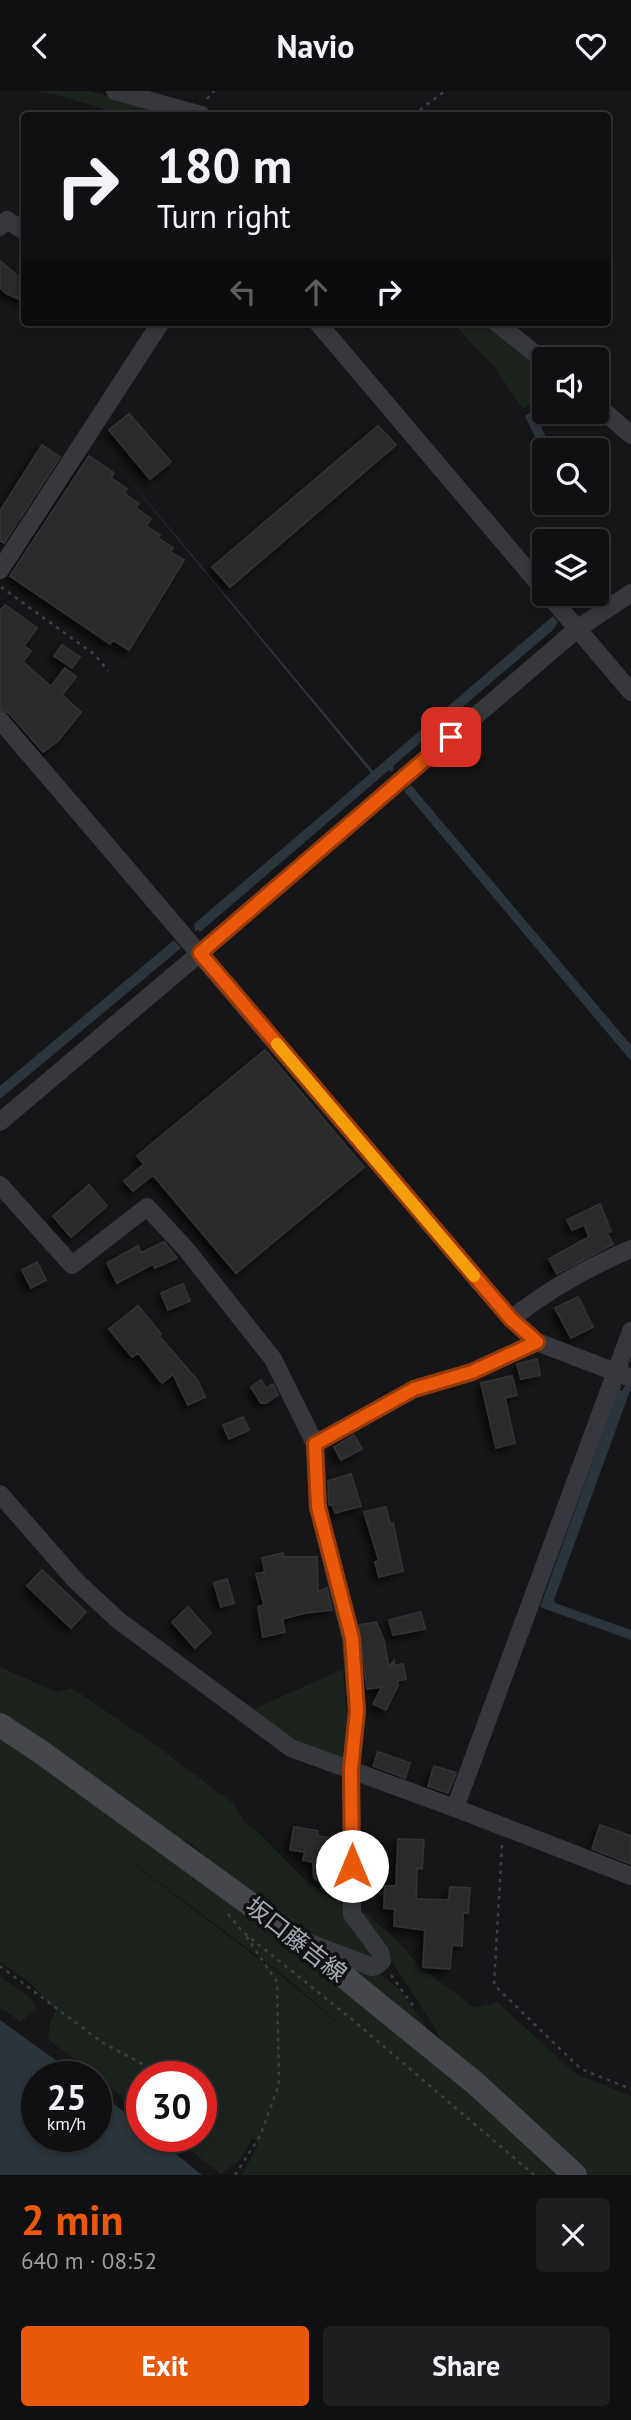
<!DOCTYPE html>
<meta charset="utf-8">
<style>
body{margin:0;font-family:"PT Sans","Noto Sans JP",sans-serif;background:#1e1e20;color:#f1f3f6;height:100vh;display:flex;flex-direction:column;font-size:26px;white-space:nowrap}
*{box-sizing:border-box;margin:0}
p{font-size:23px;color:#9c9d9f}
.icon{flex:none;width:38px;height:38px;fill:none;stroke:currentColor;stroke-width:2;stroke-linecap:round;stroke-linejoin:round}
.map{position:relative;height:2084px;overflow:hidden}
.panel{display:flex;flex-direction:column;background:#101012;flex:1}
.panel>*{flex:none}
.top-card{position:absolute;left:21px;top:21px;width:590px;height:214px;border-radius:7px;box-shadow:0 4px 10px #0003,0 0 0 2px #303032;background:#101012;color:#f1f3f6;overflow:hidden}
.fabs{position:absolute;left:532px;top:256px;display:grid;gap:14px}
.fabs a{display:grid;place-items:center;width:77px;height:77px;border-radius:7px;background:#101012;box-shadow:0 4px 10px #0003,0 0 0 2px #303032;font-size:35px}
.speed{position:absolute;left:21px;top:1970px;display:flex;gap:14px;font-size:35px;font-weight:700;text-align:center}
.speed>*{display:grid;place-content:center;width:91px;height:91px;border-radius:50%;background:#101012;box-shadow:0 4px 10px #0003,0 0 0 2px #303032;line-height:1}
.speed small{font-size:18px;font-weight:400}
.speed .limit{border:10px solid #d22;background:#fff;color:#111}
.pin{position:absolute;display:grid;place-items:center;width:60px;height:60px;color:#fff;margin:-30px;border-radius:14px;box-shadow:0 4px 10px #0006}
.me{position:absolute;width:77px;margin:-38px;rotate:0deg;stroke-linejoin:round;filter:drop-shadow(0 0 5px #0008)}
.turn{display:flex;align-items:center;gap:24px;height:147px;padding:0 21px;font-size:32px}
.turn .icon{width:91px;height:91px;stroke-width:2.5}
.turn b{display:block;font-size:49px;line-height:60px}
.lanes{display:flex;align-items:center;height:66px;padding:0 21px;background:#0003;justify-content:center;gap:35px;direction:ltr}
.lanes .off{opacity:.35}
.round{display:grid;place-items:center;flex:none;width:74px;height:74px;border-radius:7px;background:#1e1e20}
.head{display:flex;align-items:center;justify-content:space-between;height:119px;padding:0 21px}
h1{font-size:42px;font-weight:700;line-height:52px;color:#ea580c}
.action{display:flex;gap:14px;margin-top:auto;padding:14px 21px}
.action a{flex:1;height:80px;border-radius:7px;background:#ea580c;color:#fff;font-size:28px;font-weight:700;line-height:80px;text-align:center}
.action a+a{background:#1e1e20;color:#f1f3f6}
header{display:flex;justify-content:space-between;align-items:center;height:91px;padding:0 21px;background:#101012;font-size:32px;font-weight:700}
.map>svg:first-child{display:block}
.green{fill:#1c231d;fill-rule:evenodd}
.water{fill:#2c353c}
.building{fill:#29292c;stroke:#303034;stroke-width:2;filter:url(#shadow)}
.lines{fill:none;stroke-linecap:round;stroke-linejoin:round}
.path{stroke:#3d3f44;stroke-width:2.5;stroke-dasharray:3.5 5;stroke-linecap:butt}
.street{stroke:#37383d;stroke-width:18}
.secondary{stroke:#45474d;stroke-width:24}
.route-casing{stroke:#983908;stroke-width:18}
.route{stroke:#ea580c;stroke-width:12}
.slow{stroke:#f59e0b;stroke-width:12}
.labels{text-anchor:middle;stroke-width:7;stroke-linejoin:round;paint-order:stroke}
.street-label{font-size:24px;fill:#a8adb8;stroke:#111113}
</style>
<header><svg class="icon" aria-label="back" viewBox="0 0 24 24"><path d="M15 5l-7 7 7 7"/></svg>Navio<svg class="icon" aria-label="heart" viewBox="0 0 24 24"><path d="M12 20l-8-8c-3-5 5-10 8-4 3-6 11-1 8 4z"/></svg></header>
<div class="map">
<svg width="631" height="2084" viewBox="0 0 631 2084">
<defs>
<filter id="shadow"><feDropShadow dx="-4.5" dy="4.5" stdDeviation="3.5" flood-color="#0009"/></filter>
</defs>
<rect width="100%" height="100%" fill="#161618"/>
<path class="green" d="M 36,0 L 89,0 L 131,11 L 169,24 L 122,24 L 54,3 Z
M 452,231 L 483,231 L 544,279 L 544,302 L 523,318 L 495,277 Z
M 0,1576 L 56,1601 L 72,1597 L 153,1652 L 234,1713 L 244,1731 L 258,1741 L 299,1783 L 332,1809 L 343,1810 L 345,1818 L 372,1859 L 372,1866 L 367,1868 L 306,1844 L 209,1774 C 203,1759 193,1752 177,1747 L 0,1624 Z
M 343,1578 L 347,1627 L 343,1668 L 290,1648 L 252,1619 Z
M 0,1641 L 355,1902 L 568,2084 L 242,2084 L 258,2053 L 253,2046 L 241,2068 L 221,2083 L 173,2046 L 201,2046 L 201,1986 L 142,1986 L 142,2021 L 48,1948 L 50,1930 L 56,1920 L 30,1892 L 0,1871 ZM 59,1717 L 283,1884 L 396,1981 L 283,1886 Z
M 357,1815 L 396,1848 L 421,1877 L 475,1917 L 497,1911 L 576,1983 L 631,2005 L 631,2084 L 589,2084 L 535,2035 L 455,1969 Z
M 325,1863 L 379,1882 L 400,1899 L 429,1940 Z
M 0,1885 L 31,1908 L 37,1917 L 21,1931 L 0,1916 Z"/>
<path class="water" d="M 544,311 L 544,320 L 546,320 L 537,327 L 552,359 L 544,359 L 544,364 L 525,325 Z
M 110,366 L 373,680 L 553,525 L 558,531 L 553,539 L 393,675 L 394,678 L 391,681 L 389,679 L 200,841 L 198,839 L 195,841 L 194,833 L 371,682 Z
M 411,694 L 631,954 L 631,970 L 404,700 Z
M 174,849 L 181,857 L 0,1008 L 0,995 Z
M 618,1294 L 621,1295 L 620,1299 L 622,1300 L 625,1294 L 631,1297 L 554,1509 L 555,1512 L 631,1539 L 631,1549 L 540,1516 L 617,1303 Z
M 0,1929 L 79,1986 L 37,1986 L 37,2046 L 96,2046 L 96,1999 L 142,2035 L 142,2046 L 155,2046 L 202,2084 L 0,2084 Z"/>
<path class="building" d="M 0,170 L 24,190 L 24,210 L 7,203 L 0,197 Z
M 129,323 L 171,371 L 150,388 L 109,339 Z
M 378,335 L 396,354 L 230,496 L 212,476 Z
M 42,354 L 60,366 L 4,452 L 0,450 L 0,420 Z
M 89,365 L 114,382 L 111,387 L 127,398 L 124,402 L 139,413 L 136,417 L 151,428 L 146,435 L 160,444 L 158,447 L 173,457 L 170,461 L 184,469 L 129,559 L 113,549 L 110,553 L 10,485 Z
M 5,514 L 37,537 L 24,555 L 31,560 L 23,571 L 49,594 L 51,595 L 65,577 L 76,586 L 62,604 L 81,621 L 58,650 L 43,661 L 9,622 L 0,618 L 0,520 Z
M 62,554 L 80,566 L 72,577 L 54,565 Z
M 265,959 L 364,1076 L 236,1182 L 153,1084 L 133,1100 L 124,1090 L 144,1073 L 137,1065 Z
M 89,1094 L 107,1115 L 71,1146 L 53,1125 Z
M 600,1113 L 611,1140 L 607,1142 L 613,1153 L 557,1183 L 549,1168 L 589,1146 L 585,1136 L 586,1133 L 572,1139 L 567,1129 Z
M 164,1151 L 177,1167 L 155,1177 L 153,1173 L 117,1192 L 107,1172 L 138,1155 L 141,1162 Z
M 37,1171 L 46,1189 L 31,1197 L 22,1179 Z
M 183,1193 L 190,1210 L 168,1219 L 161,1202 Z
M 578,1206 L 593,1236 L 571,1247 L 555,1217 Z
M 138,1215 L 161,1243 L 159,1245 L 198,1290 L 205,1306 L 188,1314 L 173,1283 L 162,1292 L 138,1262 L 132,1266 L 109,1238 Z
M 537,1268 L 540,1284 L 521,1288 L 517,1273 Z
M 512,1285 L 517,1304 L 505,1307 L 515,1352 L 496,1357 L 481,1292 Z
M 261,1289 L 266,1297 L 273,1293 L 278,1304 L 266,1312 L 261,1312 L 251,1296 Z
M 243,1326 L 249,1339 L 229,1348 L 223,1334 Z
M 354,1344 L 362,1358 L 341,1369 L 334,1356 Z
M 351,1383 L 361,1415 L 335,1422 L 332,1413 L 329,1414 L 328,1390 Z
M 386,1416 L 390,1433 L 393,1432 L 403,1480 L 379,1486 L 375,1471 L 379,1470 L 364,1421 Z
M 283,1462 L 284,1466 L 317,1466 L 318,1501 L 327,1497 L 332,1519 L 305,1522 L 282,1528 L 285,1541 L 263,1546 L 258,1516 L 264,1514 L 256,1483 L 265,1481 L 262,1467 Z
M 42,1479 L 86,1521 L 71,1537 L 27,1495 Z
M 227,1488 L 234,1512 L 221,1516 L 214,1492 Z
M 188,1516 L 211,1542 L 195,1557 L 172,1531 Z
M 421,1521 L 425,1538 L 393,1544 L 389,1529 Z
M 376,1531 L 384,1550 L 389,1576 L 394,1570 L 394,1575 L 403,1573 L 406,1588 L 397,1590 L 398,1594 L 386,1619 L 373,1613 L 382,1596 L 367,1598 L 359,1534 Z
M 378,1661 L 410,1672 L 405,1687 L 373,1675 Z
M 434,1675 L 456,1682 L 448,1702 L 428,1695 Z
M 600,1734 L 631,1745 L 631,1773 L 592,1758 Z
M 294,1736 L 318,1740 L 317,1745 L 330,1747 L 326,1770 L 340,1770 L 340,1797 L 327,1797 L 314,1787 L 313,1771 L 303,1769 L 305,1761 L 290,1759 Z
M 398,1748 L 424,1749 L 422,1778 L 417,1777 L 416,1808 L 445,1809 L 449,1808 L 450,1796 L 470,1797 L 468,1822 L 463,1822 L 462,1855 L 452,1854 L 450,1878 L 423,1876 L 425,1839 L 394,1835 L 395,1818 L 384,1817 L 385,1795 L 396,1795 Z"/>
<g class="lines">
<path class="path" d="M 207,8 L 214,0
M 413,24 L 445,0
M 1,496 L 95,564 L 108,580
M 502,1754 L 494,1894 L 581,1978 L 631,1998
M 228,1823 L 243,1841 L 354,1930 L 534,2084
M 0,1875 L 103,1952 L 167,1986
M 391,1884 L 414,1916
M 235,2084 L 260,2045 L 279,1994 L 277,1891 L 246,1845"/>
<path class="street" d="M 115,0 L 201,24
M 0,136 L 7,129 L 24,140
M 317,231 L 544,499
M 496,231 L 544,270
M 597,314 L 631,344
M 0,479 L 161,231
M 547,502 L 631,601
M 0,629 L 511,1228 L 537,1251 L 631,1287
M 0,1031 L 200,862 L 577,538 L 631,502
M 0,1094 L 72,1174 L 147,1116 L 186,1158 L 273,1268 L 315,1353 L 318,1416 L 351,1547 L 357,1620 L 351,1678 L 352,1823 L 380,1861 L 382,1870 L 376,1875 L 372,1876 L 310,1852
M 511,1228 C 548,1199 588,1176 631,1158
M 315,1353 L 414,1298 L 472,1281 L 537,1251
M 0,1403 L 76,1490 L 118,1529 L 291,1657 L 455,1717 L 631,1785
M 455,1717 L 631,1240"/>
<path class="secondary" d="M 0,1634 L 41,1661 L 294,1845 L 475,1992 L 575,2084"/>
</g>
<g class="lines">
<defs>
<path id="route" d="M 352,1775 L 351,1678 L 357,1620 L 352,1547 L 318,1416 L 315,1353 L 414,1298 L 472,1281 L 537,1251 L 511,1228 L 200,862 L 451,646"/>
</defs>
<use href="#route" class="route-casing"/>
<use href="#route" class="route"/>
<path class="slow" d="M 277,953 L 474,1185"/>
</g>
<g class="labels">
<g class="street-label">
<text transform="translate(296 1849) rotate(38)" y="8">坂口藤吉線</text>
</g>
</g>
</svg>
<div class="fabs">
<a><svg class="icon" aria-label="sound" viewBox="0 0 24 24"><path d="M4 9h4l5-4v14l-5-4H4zM17 9q2 3 0 6"/></svg></a>
<a><svg class="icon" aria-label="search" viewBox="0 0 24 24"><circle cx="10" cy="10" r="6"/><path d="M15 15l6 6"/></svg></a>
<a><svg class="icon" aria-label="layers" viewBox="0 0 24 24"><path d="M12 4l9 5-9 5-9-5zM3 14l9 5 9-5"/></svg></a>
</div>
<div class="speed"><div>25<small>km/h</small></div><div class="limit">30</div></div>
<div class="pin" style="left:451px;top:646px;background:#d93025"><svg class="icon" aria-label="arrive" viewBox="0 0 24 24"><path d="M6 21V4h12l-3 4 3 4H6"/></svg></div>
<svg class="me" style="left:352px;top:1775px" viewBox="-20 -20 40 40"><circle r="19" fill="#fff"/><path d="M0-13L10 11 0 6-10 11z" fill="#ea580c"/></svg>
<div class="top-card">
<div class="turn"><svg class="icon" aria-label="right" viewBox="0 0 24 24"><path d="M7 20v-9h11M14 6l5 5-5 5"/></svg><div><b>180 m</b>Turn right</div></div>
<div class="lanes"><svg class="icon off" aria-label="left" viewBox="0 0 24 24"><path d="M17 20v-9H6M10 6l-5 5 5 5"/></svg><svg class="icon off" aria-label="ahead" viewBox="0 0 24 24"><path d="M12 20V5M6 11l6-6 6 6"/></svg><svg class="icon" aria-label="right" viewBox="0 0 24 24"><path d="M7 20v-9h11M14 6l5 5-5 5"/></svg></div>
</div>
</div>
<section class="panel">
<div class="head"><div><h1>2 min</h1><p>640 m · 08:52</p></div><a class="round"><svg class="icon" aria-label="close" viewBox="0 0 24 24"><path d="M6 6l12 12M18 6L6 18"/></svg></a></div>
<div class="action"><a>Exit</a><a>Share</a></div>
</section>
